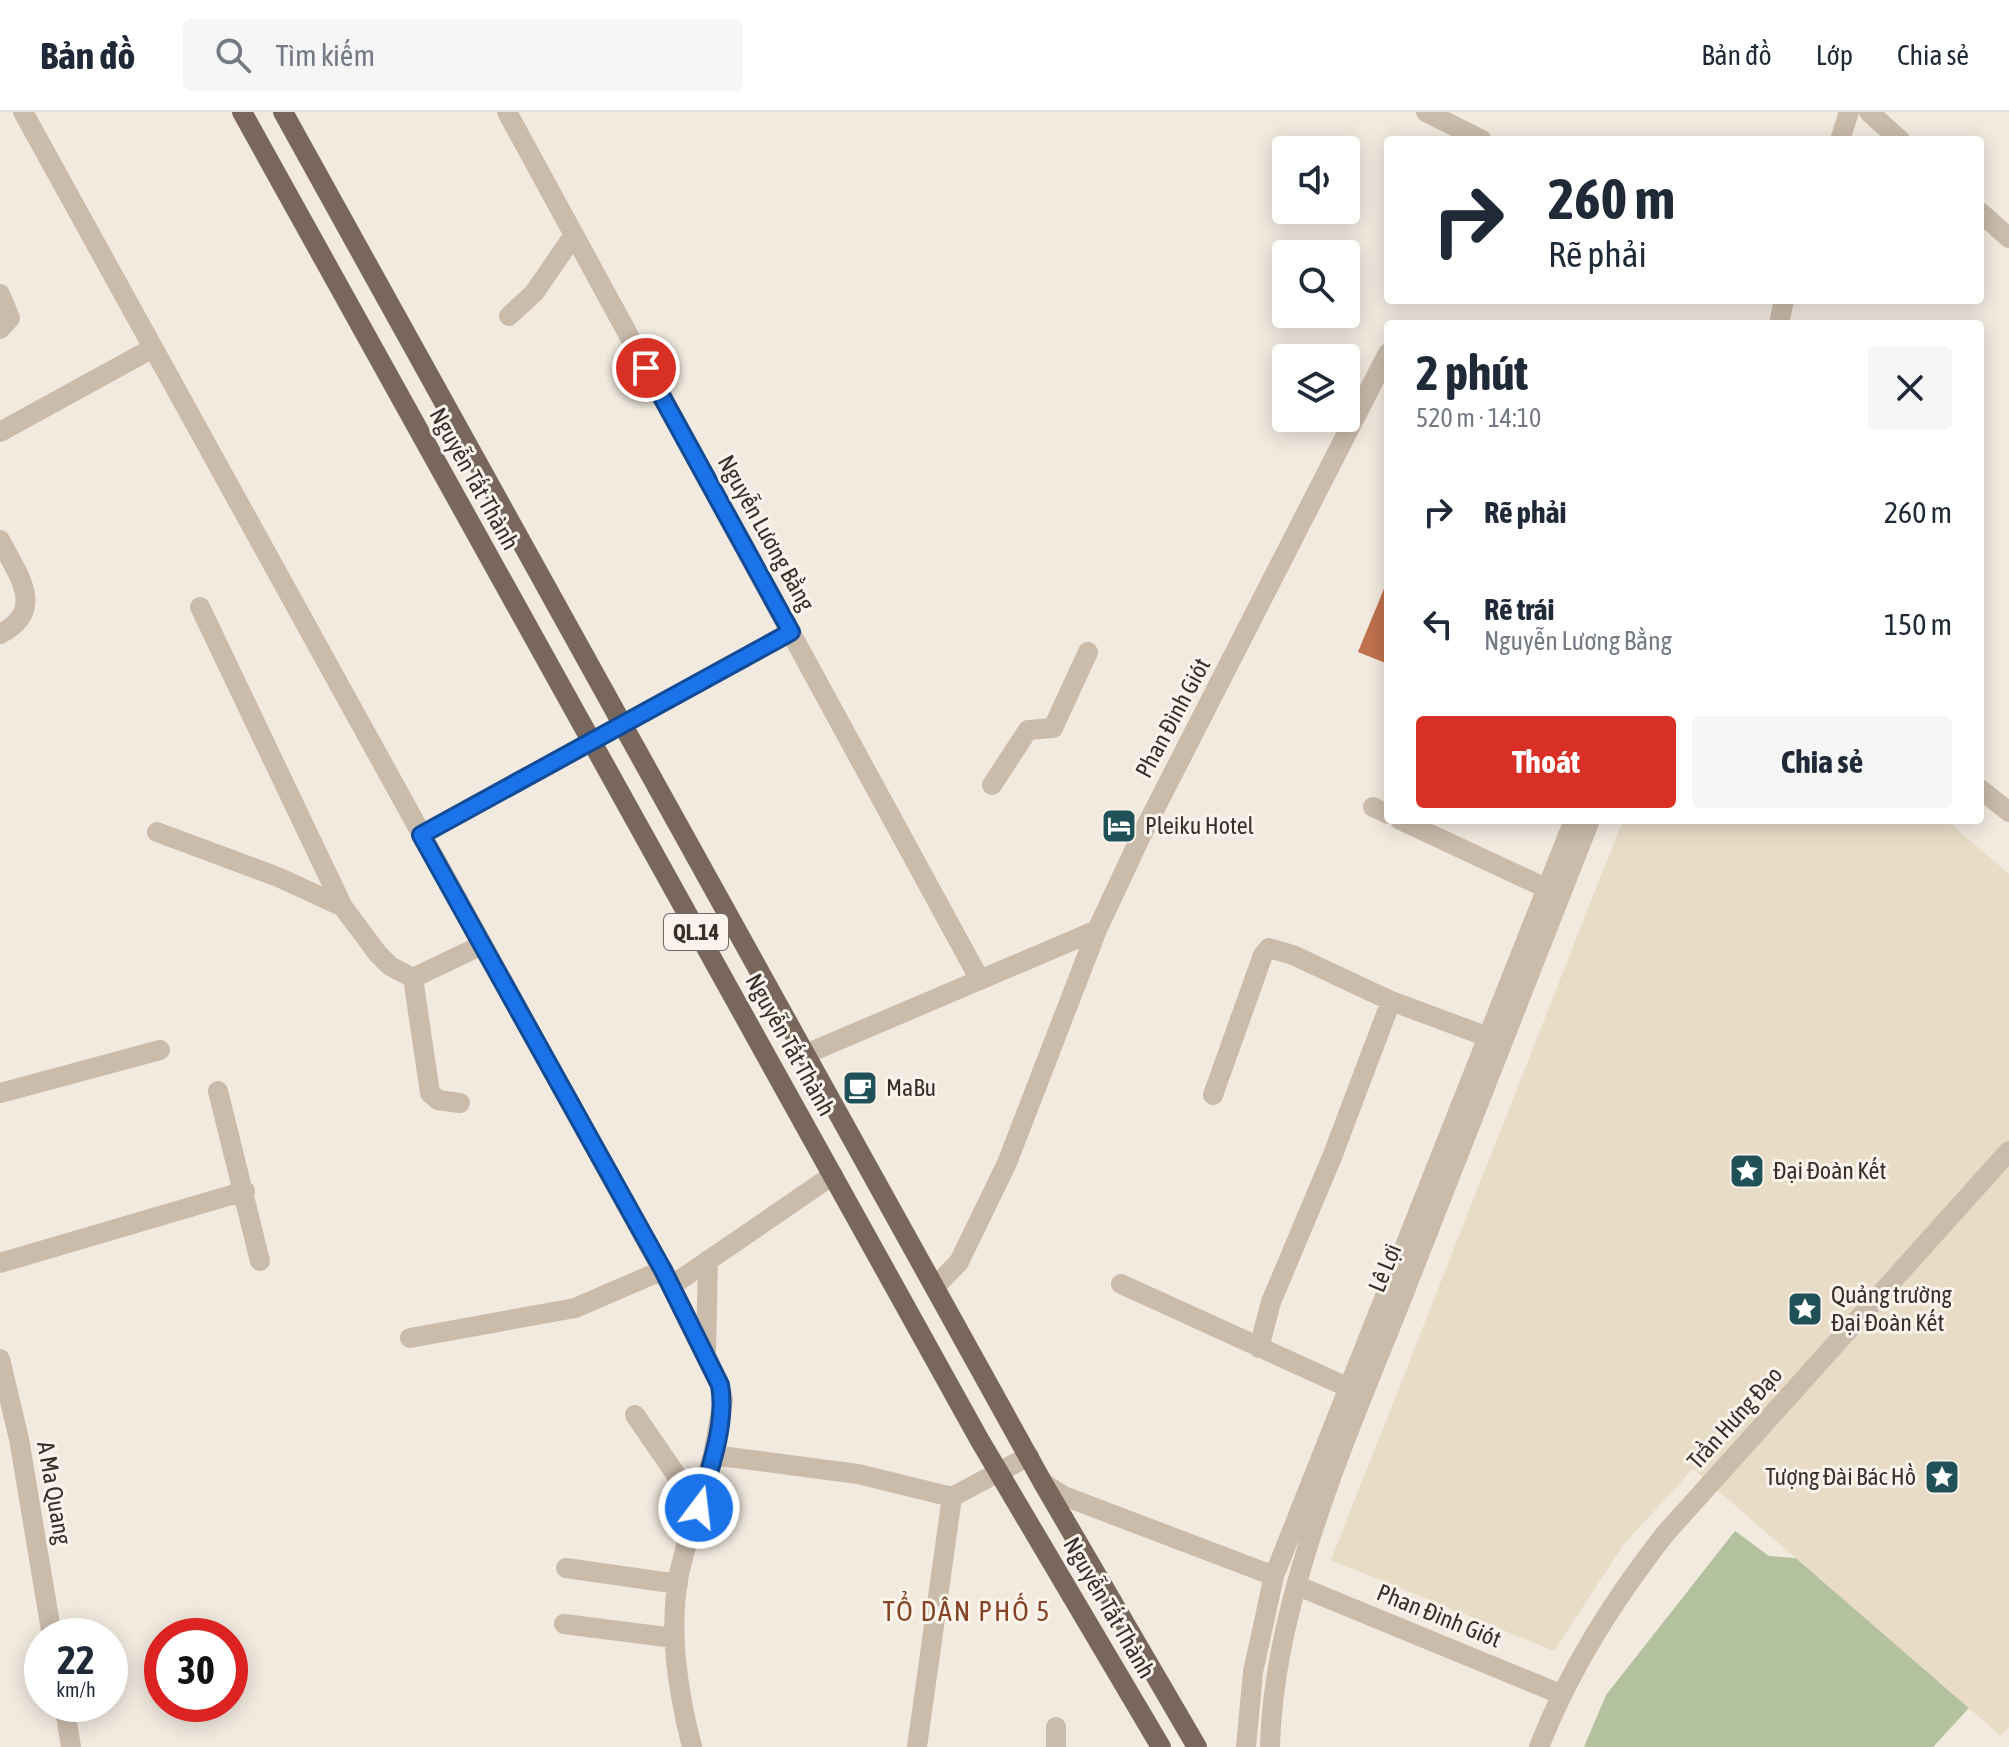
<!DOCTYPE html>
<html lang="vi">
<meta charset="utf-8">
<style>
body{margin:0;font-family:"Asap Condensed",sans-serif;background:#f6f6f7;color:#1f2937;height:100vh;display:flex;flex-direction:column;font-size:30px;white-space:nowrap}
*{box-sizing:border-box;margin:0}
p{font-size:26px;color:#747a83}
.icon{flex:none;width:44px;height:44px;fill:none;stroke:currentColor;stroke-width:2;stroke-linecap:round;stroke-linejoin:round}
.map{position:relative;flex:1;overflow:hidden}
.sheet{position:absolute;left:1384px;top:208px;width:600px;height:504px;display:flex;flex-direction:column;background:#fff;border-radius:8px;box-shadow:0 4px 20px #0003}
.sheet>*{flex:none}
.hud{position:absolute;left:1384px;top:24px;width:600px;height:168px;border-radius:8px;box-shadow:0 4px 20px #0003;background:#fff;color:#1f2937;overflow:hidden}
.tools{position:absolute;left:1272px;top:24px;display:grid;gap:16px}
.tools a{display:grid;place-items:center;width:88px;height:88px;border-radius:8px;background:#fff;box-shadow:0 4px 20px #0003;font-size:40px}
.speed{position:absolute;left:24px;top:1506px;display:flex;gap:16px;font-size:40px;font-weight:700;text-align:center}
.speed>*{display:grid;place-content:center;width:104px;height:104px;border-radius:50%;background:#fff;box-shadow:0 4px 20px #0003;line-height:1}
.speed small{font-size:20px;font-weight:400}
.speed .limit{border:12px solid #d22;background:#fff;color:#111}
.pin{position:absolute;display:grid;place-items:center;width:68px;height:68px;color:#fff;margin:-34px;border:4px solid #fff;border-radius:50%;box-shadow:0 2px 8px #0007}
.me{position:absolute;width:88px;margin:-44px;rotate:15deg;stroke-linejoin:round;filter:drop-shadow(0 0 6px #0008)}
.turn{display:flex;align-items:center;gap:28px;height:168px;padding:0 32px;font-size:36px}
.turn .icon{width:104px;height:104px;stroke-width:2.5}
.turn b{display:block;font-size:56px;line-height:68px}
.round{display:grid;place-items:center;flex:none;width:84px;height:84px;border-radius:8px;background:#f6f6f7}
.headline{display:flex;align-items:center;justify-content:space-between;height:136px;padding:0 32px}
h1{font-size:48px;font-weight:700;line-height:60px}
.cta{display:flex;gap:16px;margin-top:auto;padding:16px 32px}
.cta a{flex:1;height:92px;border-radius:8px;background:#d93025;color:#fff;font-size:32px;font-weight:700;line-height:92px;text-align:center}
.cta a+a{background:#f6f6f7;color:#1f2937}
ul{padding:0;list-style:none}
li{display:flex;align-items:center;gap:24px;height:112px;padding:0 32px}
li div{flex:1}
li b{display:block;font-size:30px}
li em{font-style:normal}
header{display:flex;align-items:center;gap:48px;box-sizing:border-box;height:112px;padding:0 40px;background:#fff;border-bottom:2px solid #e0e1e3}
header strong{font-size:38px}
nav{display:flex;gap:44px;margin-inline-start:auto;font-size:28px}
.search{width:560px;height:72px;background:#f6f6f7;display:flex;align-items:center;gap:20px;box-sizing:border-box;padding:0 28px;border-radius:8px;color:#747a83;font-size:30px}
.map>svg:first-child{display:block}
.green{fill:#b3c19f}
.plaza{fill:#e9dcc7}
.building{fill:#c1714e}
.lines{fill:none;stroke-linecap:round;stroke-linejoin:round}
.minor{stroke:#cabbab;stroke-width:20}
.tertiary{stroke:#cabbab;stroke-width:20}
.primary{stroke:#79675c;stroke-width:20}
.route-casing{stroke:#114b97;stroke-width:20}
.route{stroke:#1a73e8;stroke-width:14}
.labels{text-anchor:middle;stroke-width:6;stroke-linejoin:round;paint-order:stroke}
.shield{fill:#faf4eb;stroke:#726a64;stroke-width:2}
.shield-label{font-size:22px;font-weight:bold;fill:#382f2a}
.street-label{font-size:24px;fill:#382f2a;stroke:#faf4eb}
.poi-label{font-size:24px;fill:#382f2a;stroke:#faf4eb;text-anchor:start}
.quarter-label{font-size:28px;letter-spacing:2px;fill:#844226;stroke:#faf4eb}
</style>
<header>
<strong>Bản đồ</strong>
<div class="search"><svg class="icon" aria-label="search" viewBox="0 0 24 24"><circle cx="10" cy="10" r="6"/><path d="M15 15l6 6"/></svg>Tìm kiếm</div>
<nav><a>Bản đồ</a><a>Lớp</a><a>Chia sẻ</a></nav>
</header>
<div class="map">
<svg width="2009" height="1635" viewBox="0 0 2009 1635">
<rect width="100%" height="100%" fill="#f2eadf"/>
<path class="green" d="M 1735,1419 L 1769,1444 L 1848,1450 L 2009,1570 L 1969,1596 L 1933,1635 L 1584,1635 L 1606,1583 Z"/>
<path class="plaza" d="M 1623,708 L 1946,708 L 2009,762 L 2009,1615 L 2001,1624 L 1693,1357 L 1624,1432 L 1554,1539 L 1331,1448 Z"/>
<path class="building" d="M 1388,467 L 1388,552 L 1358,540 Z"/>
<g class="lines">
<path class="minor" d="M 23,0 L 671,1174 L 720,1273 L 723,1288 L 713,1343
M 1426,0 L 1482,28
M 0,182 L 10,206 L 0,217
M 509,204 L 534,181 L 574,123
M 0,320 L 153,236
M 0,428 C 18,463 47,498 0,522
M 200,495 L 343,795
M 992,673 L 1028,618 L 1053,616 L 1088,540
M 1373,695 L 1388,702
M 1400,708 L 1548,777
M 157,720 L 278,765 L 343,795 L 378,842 L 390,854 L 413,866 L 482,833
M 421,723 L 791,520
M 413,866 L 430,981 L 438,988 L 460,991
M 806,942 L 1097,818
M 218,979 L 260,1149
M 0,981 L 160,938
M 1213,983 L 1263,843 L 1269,836 L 1293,843 L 1391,889 L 1488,925
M 0,1151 L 245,1079
M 1121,1172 L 1347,1275
M 671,1174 L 833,1063
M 936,1174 L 959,1150 L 1007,1051 L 1097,818 L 1141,724 L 1388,241
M 410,1226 L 575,1196 L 663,1158
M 1259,1236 L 1271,1190 L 1332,1045 L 1391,889
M 706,1239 L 708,1148
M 0,1247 L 19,1327 L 52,1524
M 635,1303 L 699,1396
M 1043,1371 L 1064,1384 L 1274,1464
M 566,1456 L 678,1472
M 1298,1474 L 1560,1582
M 564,1512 L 674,1526
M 64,1592 L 71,1635
M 692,1635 C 678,1580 668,1519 679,1462 C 688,1422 702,1382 713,1343 L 858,1362 L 952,1385
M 1056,1635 L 1056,1615"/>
<path class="tertiary" d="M 507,0 L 980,868
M 1869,0 L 1900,28
M 1840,28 L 1849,0
M 1980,100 L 2009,126
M 1779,212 L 1784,188
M 1980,677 L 2009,700
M 917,1635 L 952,1385 L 1029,1344
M 1246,1635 L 1253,1560 L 1274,1464 L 1574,708
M 1270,1635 C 1273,1490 1346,1326 1400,1191 C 1463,1030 1527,869 1590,708
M 1539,1635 C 1570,1556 1613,1489 1665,1422 L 2009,1039"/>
<path class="primary" d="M 242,0 L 979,1327 L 1161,1635
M 283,0 L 1043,1371 L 1197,1635"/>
</g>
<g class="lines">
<defs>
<path id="route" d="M 646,256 L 791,520 L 421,723 L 663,1158 L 720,1273 C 727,1312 709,1358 699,1396"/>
</defs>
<use href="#route" class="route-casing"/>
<use href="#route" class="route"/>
</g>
<defs>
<symbol id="hotel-square" viewBox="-11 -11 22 22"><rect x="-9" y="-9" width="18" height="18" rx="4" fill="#215158" stroke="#faf4eb"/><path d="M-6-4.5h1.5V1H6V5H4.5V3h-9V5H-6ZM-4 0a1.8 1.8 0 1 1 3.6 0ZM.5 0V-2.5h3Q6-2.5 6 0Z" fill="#fff"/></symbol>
<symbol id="cafe-square" viewBox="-11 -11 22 22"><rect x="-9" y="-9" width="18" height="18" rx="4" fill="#215158" stroke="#faf4eb"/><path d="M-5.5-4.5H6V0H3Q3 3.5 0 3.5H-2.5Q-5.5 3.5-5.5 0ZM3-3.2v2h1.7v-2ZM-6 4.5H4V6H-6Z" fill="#fff"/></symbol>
<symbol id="sight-square" viewBox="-11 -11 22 22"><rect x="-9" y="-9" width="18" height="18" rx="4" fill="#215158" stroke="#faf4eb"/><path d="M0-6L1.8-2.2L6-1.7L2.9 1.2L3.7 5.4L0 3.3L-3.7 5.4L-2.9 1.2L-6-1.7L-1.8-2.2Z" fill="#fff"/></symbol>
</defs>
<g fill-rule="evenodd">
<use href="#hotel-square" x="1099" y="694" width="40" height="40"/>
<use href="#cafe-square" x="840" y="956" width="40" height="40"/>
<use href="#sight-square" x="1727" y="1039" width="40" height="40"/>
<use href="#sight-square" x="1785" y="1177" width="40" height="40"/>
<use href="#sight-square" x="1922" y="1345" width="40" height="40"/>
</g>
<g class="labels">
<rect class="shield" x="664" y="802" width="64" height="36" rx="6"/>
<g class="shield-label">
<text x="696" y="828">QL.14</text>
</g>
<g class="street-label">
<text transform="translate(474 367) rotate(61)" y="8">Nguyễn Tất Thành</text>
<text transform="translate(766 421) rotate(61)" y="8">Nguyễn Lương Bằng</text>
<text transform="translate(1173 606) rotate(-62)" y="8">Phan Đình Giót</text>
<text transform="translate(790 933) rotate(61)" y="8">Nguyễn Tất Thành</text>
<text transform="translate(1385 1156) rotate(-68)" y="8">Lê Lợi</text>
<text transform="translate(1735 1306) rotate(-48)" y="8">Trần Hưng Đạo</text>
<text transform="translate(54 1381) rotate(80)" y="8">A Ma Quang</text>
<text transform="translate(1109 1496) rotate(60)" y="8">Nguyễn Tất Thành</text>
<text transform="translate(1439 1504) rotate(22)" y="8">Phan Đình Giót</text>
</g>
<g class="poi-label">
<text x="1145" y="722">Pleiku Hotel</text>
<text x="886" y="984">MaBu</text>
<text x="1773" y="1067">Đại Đoàn Kết</text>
<text x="1831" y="1191">Quảng trường<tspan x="1831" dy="28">Đại Đoàn Kết</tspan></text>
<text x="1916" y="1373" text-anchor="end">Tượng Đài Bác Hồ</text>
</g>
<g class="quarter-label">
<text x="967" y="1509">TỔ DÂN PHỐ 5</text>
</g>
</g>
</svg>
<div class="tools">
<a><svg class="icon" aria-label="sound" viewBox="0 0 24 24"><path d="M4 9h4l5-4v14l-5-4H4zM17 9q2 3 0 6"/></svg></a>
<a><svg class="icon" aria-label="search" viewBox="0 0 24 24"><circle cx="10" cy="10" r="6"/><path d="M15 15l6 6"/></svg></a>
<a><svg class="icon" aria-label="layers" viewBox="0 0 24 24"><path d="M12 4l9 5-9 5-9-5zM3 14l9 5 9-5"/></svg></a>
</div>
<div class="speed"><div>22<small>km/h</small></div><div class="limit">30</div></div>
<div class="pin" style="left:646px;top:256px;background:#d93025"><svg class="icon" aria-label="arrive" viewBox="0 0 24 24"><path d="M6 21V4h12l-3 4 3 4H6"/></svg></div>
<svg class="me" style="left:699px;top:1396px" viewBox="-20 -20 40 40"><circle r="17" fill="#1a73e8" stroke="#fff" stroke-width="3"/><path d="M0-11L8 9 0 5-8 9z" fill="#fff"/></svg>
<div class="hud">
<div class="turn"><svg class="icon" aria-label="right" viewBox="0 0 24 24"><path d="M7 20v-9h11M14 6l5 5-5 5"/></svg><div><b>260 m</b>Rẽ phải</div></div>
</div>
<section class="sheet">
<div class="headline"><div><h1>2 phút</h1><p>520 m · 14:10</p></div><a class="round"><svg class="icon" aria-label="close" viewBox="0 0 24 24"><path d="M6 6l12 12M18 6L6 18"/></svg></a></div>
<ul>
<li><svg class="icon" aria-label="right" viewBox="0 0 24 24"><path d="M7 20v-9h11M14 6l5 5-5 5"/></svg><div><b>Rẽ phải</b></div><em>260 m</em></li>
<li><svg class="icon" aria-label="left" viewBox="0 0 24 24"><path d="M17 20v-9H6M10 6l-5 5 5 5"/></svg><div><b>Rẽ trái</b><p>Nguyễn Lương Bằng</p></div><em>150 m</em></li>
</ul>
<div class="cta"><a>Thoát</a><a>Chia sẻ</a></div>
</section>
</div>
